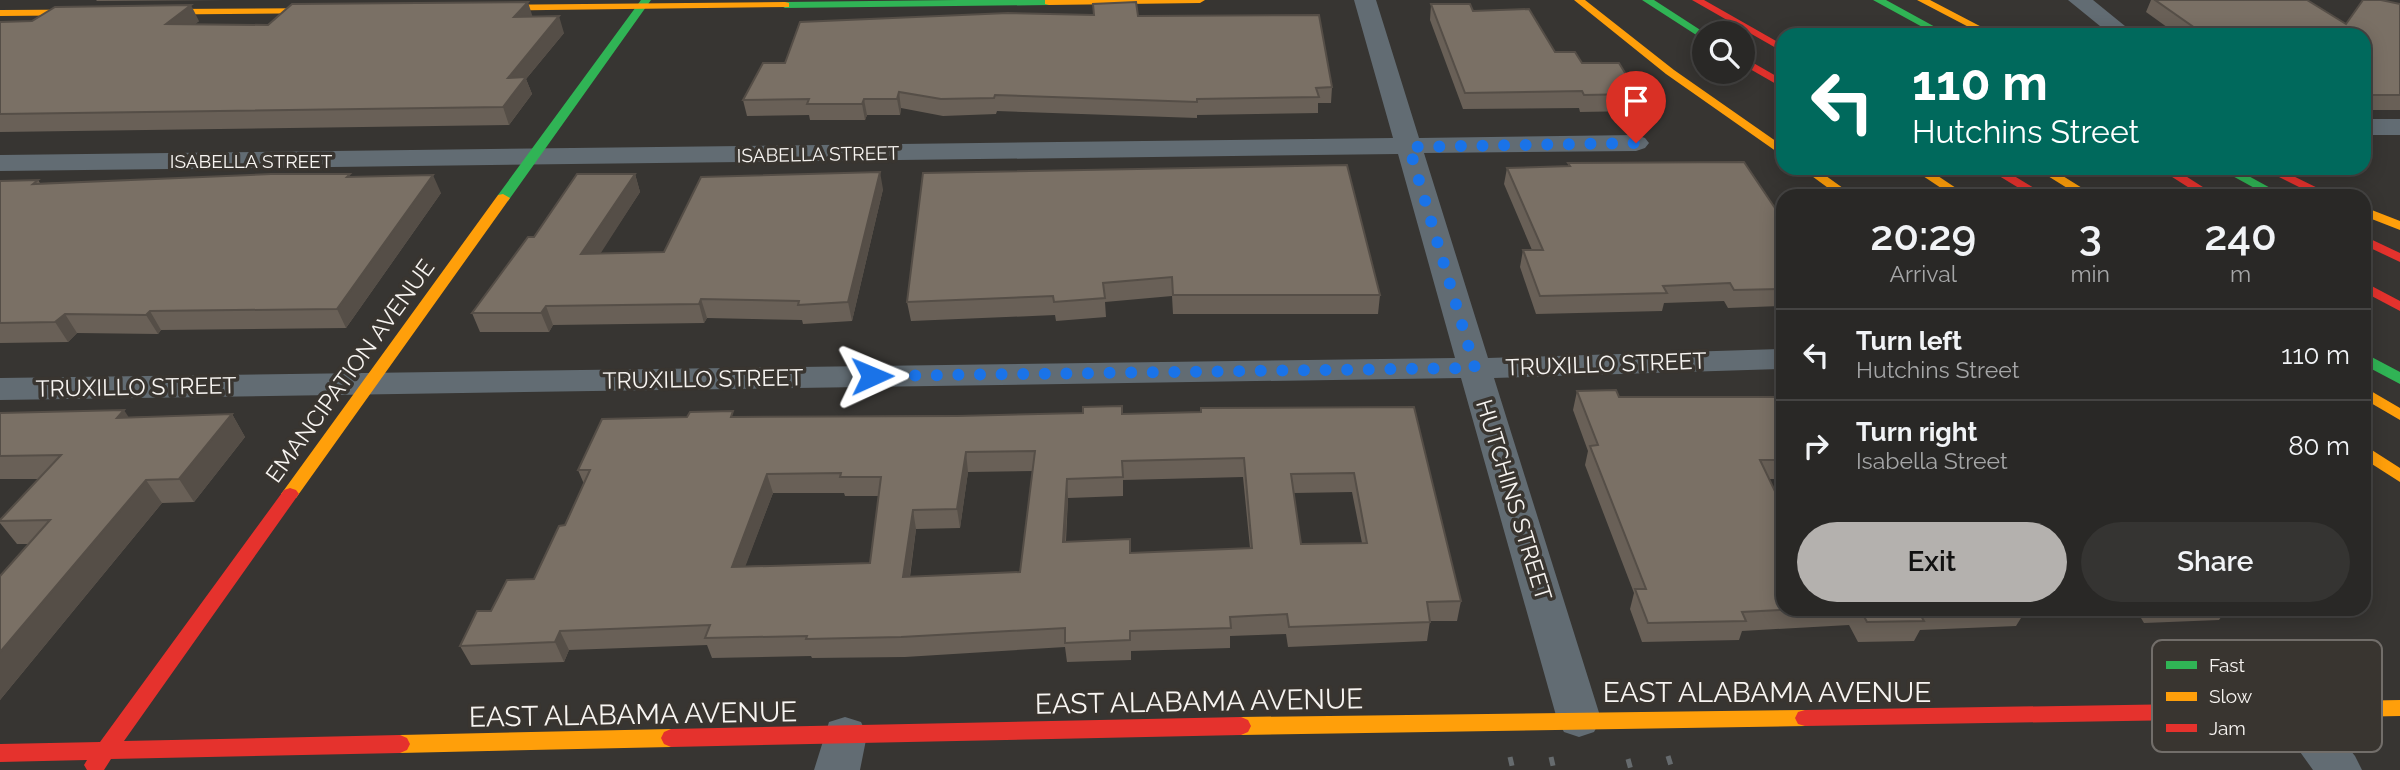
<!DOCTYPE html>
<style>
body{margin:0;font-family:Raleway,sans-serif;background:#353432;color:#f1f3f6;height:100vh;display:flex;flex-direction:column;font-size:26px;white-space:nowrap}
*{box-sizing:border-box;margin:0}
p{font-size:23px;color:#a5a6a7}
.icon{flex:none;width:38px;height:38px;fill:none;stroke:currentColor;stroke-width:2;stroke-linecap:round;stroke-linejoin:round}
.map{position:relative;flex:1;overflow:hidden}
.drawer{position:absolute;left:1776px;top:189px;width:595px;height:427px;display:flex;flex-direction:column;background:#292826;border-radius:21px;box-shadow:0 4px 18px #0003,0 0 0 2px #454443}
.drawer>*{flex:none}
.banner{position:absolute;left:1776px;top:28px;width:595px;height:147px;border-radius:21px;box-shadow:0 4px 18px #0003,0 0 0 2px #454443;background:#00695c;color:#fff;overflow:hidden}
.tools{position:absolute;left:1692px;top:21px;display:grid;gap:14px}
.tools a{display:grid;place-items:center;width:63px;height:63px;border-radius:50%;background:#292826;box-shadow:0 4px 18px #0003,0 0 0 2px #454443;font-size:35px}
.pin{position:absolute;display:grid;place-items:center;width:60px;height:60px;color:#fff;margin:-72px -30px;border-radius:50% 50% 50% 0;rotate:-45deg;box-shadow:0 0 7px #0007}
.pin .icon{rotate:45deg}
.me{position:absolute;width:77px;margin:-38px;rotate:89deg;stroke-linejoin:round;filter:drop-shadow(0 0 5px #0008)}
.turn{display:flex;align-items:center;gap:24px;height:147px;padding:0 21px;font-size:32px}
.turn .icon{width:91px;height:91px;stroke-width:2.5}
.turn b{display:block;font-size:49px;line-height:60px}
.eta{display:flex;justify-content:space-evenly;align-items:center;height:119px;text-align:center}
.eta b{font-size:42px;font-weight:600;line-height:49px}
.cta{display:flex;gap:14px;margin-top:auto;padding:14px 21px}
.cta a{flex:1;height:80px;border-radius:42px;background:#b4b1ae;color:#111;font-size:28px;font-weight:600;line-height:80px;text-align:center}
.cta a+a{background:#353432;color:#f1f3f6}
ul{padding:0;list-style:none}
li{display:flex;align-items:center;gap:21px;height:91px;padding:0 21px;border-top:2px solid #454443}
li div{flex:1}
li b{display:block;font-size:26px}
li em{font-style:normal}
.map>svg:first-child{display:block}
.lines{fill:none;stroke-linecap:round;stroke-linejoin:round}
.path{stroke:#666b6e;stroke-width:5;stroke-dasharray:9 4.5;stroke-linecap:butt}
.street{fill:#626c73;fill-rule:evenodd}
.fast{fill:#30b455;fill-rule:evenodd}
.slow{fill:#ff9f0a;fill-rule:evenodd}
.jam{fill:#e5322d;fill-rule:evenodd}
.wall{fill:#696057;fill-rule:evenodd}
.shaded-wall{fill:#554e47}
.building{fill:#7a7065;stroke:#554e47;stroke-width:2;fill-rule:evenodd}
.route{stroke:#1a73e8;stroke-width:12;stroke-dasharray:0 21.6}
.labels{text-anchor:middle;stroke-width:7;stroke-linejoin:round;paint-order:stroke}
.far-street-label{font-size:19px;fill:#f7f4f1;stroke:#393530}
.street-label{font-size:23px;fill:#f7f4f1;stroke:#393530}
.near-street-label{font-size:28px;fill:#f7f4f1;stroke:#393530}
.key{fill:#393530;stroke:#726e6a;stroke-width:2}
.key-label{font-size:19px;fill:#f7f4f1}
</style>
<div class="map">
<svg width="2400" height="770" viewBox="0 0 2400 770">
<rect width="100%" height="100%" fill="#373532"/>
<g class="lines">
<path class="path" d="M 1668,756 L 1672,769
M 1510,757 L 1513,770
M 1551,757 L 1554,770
M 1628,759 L 1631,770"/>
<path class="street" d="M 1354,0 L 1376,0 L 1419,138 L 1636,135 L 1645,138 L 1649,143 L 1645,148 L 1636,151 L 1424,153 L 1488,358 L 1783,349 L 1783,369 L 1494,378 L 1601,719 L 1594,732 L 1579,737 L 1564,732 L 1557,719 L 1461,378 L 0,400 L 0,378 L 1455,358 L 1398,154 L 0,171 L 0,155 L 1393,138 Z
M 2068,0 L 2093,0 L 2136,35 L 2111,35 Z
M 2364,119 L 2400,119 L 2400,135 L 2364,135 Z
M 2292,692 L 2307,697 L 2355,756 L 2362,770 L 2313,770 L 2270,710 L 2277,697 Z
M 845,717 L 861,722 L 867,735 L 860,770 L 814,770 L 829,722 Z"/>
<path class="fast" d="M 641,0 L 651,0 L 508,201 L 498,201 L 498,195 Z
M 957,0 L 1053,0 L 1054,2 L 1049,5 L 785,8 L 780,5 L 785,2 Z
M 1642,0 L 1654,0 L 1705,33 L 1704,40 Z
M 1873,0 L 1886,0 L 1948,34 L 1937,35 Z
M 2218,168 L 2234,168 L 2285,196 L 2269,196 Z
M 2364,353 L 2400,372 L 2400,384 L 2364,365 Z"/>
<path class="slow" d="M 1045,0 L 1205,0 L 1200,3 L 1049,5 L 1045,4 Z
M 1574,0 L 1585,0 L 1674,70 L 1783,146 L 1783,156 L 1666,74 Z
M 1917,0 L 1930,0 L 1997,35 L 1984,35 Z
M 785,2 L 789,3 L 789,7 L 478,11 L 473,8 L 478,5 Z
M 341,8 L 341,12 L 337,13 L 0,16 L 0,10 Z
M 1801,168 L 1815,168 L 1854,196 L 1839,196 Z
M 1911,168 L 1926,168 L 1968,196 L 1953,196 Z
M 2035,168 L 2050,168 L 2095,196 L 2080,196 Z
M 503,194 L 510,198 L 296,498 L 284,498 L 281,494 L 284,490 L 498,195 Z
M 2364,207 L 2400,221 L 2400,230 L 2364,216 Z
M 2364,387 L 2400,408 L 2400,420 L 2364,399 Z
M 2364,445 L 2400,468 L 2400,482 L 2364,459 Z
M 2400,700 L 2400,716 L 2246,719 L 2239,717 L 2236,711 L 2239,705 L 2246,703 Z
M 1805,710 L 1812,712 L 1815,718 L 1812,724 L 1805,726 L 1241,735 L 1234,732 L 1231,726 L 1234,720 L 1241,717 Z
M 671,729 L 678,732 L 681,738 L 678,744 L 671,747 L 400,753 L 393,750 L 390,744 L 393,738 L 400,735 Z"/>
<path class="jam" d="M 1692,0 L 1704,0 L 1783,45 L 1783,52 Z
M 1743,57 L 1783,80 L 1783,88 L 1743,65 Z
M 1986,168 L 2001,168 L 2047,196 L 2032,196 Z
M 2158,168 L 2173,168 L 2217,196 L 2202,196 Z
M 2261,168 L 2277,168 L 2334,196 L 2317,196 Z
M 2364,236 L 2400,253 L 2400,262 L 2364,245 Z
M 2364,282 L 2400,301 L 2400,311 L 2364,292 Z
M 290,488 L 296,490 L 299,494 L 296,498 L 124,741 L 400,735 L 407,738 L 410,744 L 407,750 L 400,753 L 111,759 L 104,770 L 87,770 L 84,765 L 87,760 L 0,762 L 0,744 L 100,742 L 284,490 Z
M 2246,703 L 2253,705 L 2256,711 L 2253,717 L 2246,719 L 1805,726 L 1798,724 L 1795,718 L 1798,712 L 1805,710 Z
M 1241,717 L 1248,720 L 1251,726 L 1248,732 L 1241,735 L 671,747 L 664,744 L 661,738 L 664,732 L 671,729 Z"/>
</g>
<path class="wall" d="M 96,0 L 226,0 L 97,1 Z
M 2151,0 L 2307,0 L 2346,24 L 2400,4 L 2400,110 L 2364,110 L 2364,35 L 2178,35 L 2146,12 Z
M 1093,4 L 1138,16 L 1332,87 L 1331,103 L 1318,103 L 1318,113 L 1197,115 L 1197,118 L 997,111 L 996,114 L 943,116 L 901,108 L 900,115 L 867,115 L 865,120 L 810,120 L 809,115 L 747,116 L 743,100 L 785,63 L 1093,15 Z
M 1431,4 L 1473,11 L 1555,52 L 1582,63 L 1638,94 L 1634,111 L 1580,112 L 1579,108 L 1463,109 L 1430,20 Z
M 533,17 L 564,33 L 526,79 L 532,94 L 509,125 L 0,132 L 0,22 L 199,21 L 195,24 L 268,25 Z
M 1568,163 L 1783,220 L 1783,306 L 1728,308 L 1724,301 L 1664,303 L 1662,311 L 1536,314 L 1520,267 L 1523,250 L 1532,250 L 1504,184 L 1507,168 L 1568,166 Z
M 923,173 L 1380,295 L 1378,314 L 1173,314 L 1172,296 L 1105,302 L 1106,317 L 1056,321 L 1055,315 L 911,321 L 907,302 Z
M 635,174 L 640,192 L 600,253 L 664,252 L 883,189 L 852,321 L 803,324 L 802,320 L 707,318 L 704,323 L 553,325 L 549,332 L 480,332 L 472,313 L 534,237 Z
M 351,177 L 441,193 L 346,328 L 161,330 L 158,334 L 77,333 L 68,342 L 0,343 L 0,181 L 38,180 L 40,183 Z
M 1577,391 L 1619,397 L 1783,397 L 1783,479 L 1769,479 L 1783,609 L 2227,609 L 2219,620 L 2144,623 L 2141,618 L 2021,618 L 2016,626 L 1920,630 L 1914,641 L 1858,642 L 1849,625 L 1742,631 L 1739,640 L 1642,642 L 1630,609 L 1634,593 L 1585,465 L 1588,451 L 1573,410 Z
M 1414,407 L 1461,601 L 1457,621 L 1430,621 L 1427,641 L 1288,647 L 1286,634 L 1230,636 L 1230,648 L 1131,651 L 1131,660 L 1067,662 L 1065,647 L 905,657 L 812,658 L 811,656 L 712,658 L 707,645 L 569,650 L 564,662 L 471,665 L 460,646 L 491,611 L 534,579 L 565,525 L 584,484 L 578,470 L 735,417 L 1122,414 ZM 1033,471 L 1020,572 L 910,577 L 916,529 L 960,528 L 968,472 ZM 1243,477 L 1250,548 L 1131,553 L 1066,541 L 1068,498 L 1123,496 L 1123,480 ZM 1352,492 L 1362,543 L 1301,544 L 1294,493 ZM 773,493 L 844,493 L 845,496 L 879,496 L 870,563 L 745,566 Z
M 0,413 L 128,417 L 232,414 L 245,437 L 194,502 L 162,503 L 0,700 L 0,576 L 29,544 L 17,544 L 0,523 L 0,521 L 39,479 L 0,479 Z"/>
<path class="shaded-wall" d="M 528,2 L 533,18 L 514,17 Z
M 191,5 L 199,21 L 174,41 L 166,24 Z
M 559,16 L 564,33 L 526,79 L 532,94 L 509,125 L 503,107 L 508,78 Z
M 899,92 L 901,108 L 900,115 L 897,99 Z
M 864,99 L 867,115 L 865,120 L 862,104 Z
M 880,172 L 883,189 L 852,321 L 848,302 Z
M 635,174 L 640,192 L 588,273 L 581,254 Z
M 433,175 L 441,193 L 346,328 L 337,309 Z
M 701,299 L 707,318 L 704,323 L 699,304 Z
M 546,306 L 553,325 L 549,332 L 541,313 Z
M 150,311 L 161,330 L 158,334 L 146,315 Z
M 65,314 L 77,333 L 68,342 L 55,322 Z
M 124,410 L 139,433 L 117,418 Z
M 232,414 L 245,437 L 194,502 L 179,479 Z
M 966,452 L 968,472 L 960,528 L 957,509 Z
M 767,474 L 773,493 L 738,586 L 732,567 Z
M 1067,479 L 1068,498 L 1064,561 L 1063,542 Z
M 146,480 L 162,503 L 0,700 L 0,652 Z
M 913,510 L 916,529 L 907,596 L 903,577 Z
M 560,631 L 569,650 L 564,662 L 555,642 Z"/>
<path class="building" d="M 2155,0 L 2307,0 L 2346,24 L 2363,0 L 2381,0 L 2400,4 L 2400,95 L 2364,95 L 2364,35 L 2205,35 Z
M 528,2 L 514,17 L 559,16 L 508,78 L 526,77 L 503,107 L 0,114 L 0,22 L 32,21 L 55,7 L 191,5 L 166,24 L 268,25 L 292,4 Z
M 1136,2 L 1138,16 L 1319,15 L 1332,87 L 1316,88 L 1319,97 L 1197,99 L 1197,102 L 995,95 L 994,98 L 941,99 L 899,92 L 897,99 L 864,99 L 862,104 L 807,104 L 809,99 L 743,100 L 763,63 L 785,63 L 800,22 L 1008,13 L 1094,15 L 1093,4 Z
M 1431,4 L 1470,4 L 1473,11 L 1529,9 L 1555,52 L 1575,52 L 1582,63 L 1619,63 L 1638,94 L 1584,95 L 1582,91 L 1465,93 Z
M 1744,162 L 1783,220 L 1783,289 L 1734,290 L 1730,283 L 1663,286 L 1667,293 L 1540,296 L 1523,250 L 1543,250 L 1507,168 L 1570,166 L 1568,163 Z
M 1347,165 L 1380,295 L 1173,295 L 1172,277 L 1103,283 L 1105,298 L 1054,302 L 1053,296 L 907,302 L 923,173 Z
M 880,172 L 848,302 L 798,305 L 799,301 L 701,299 L 699,304 L 546,306 L 541,313 L 472,313 L 528,237 L 534,237 L 577,174 L 635,174 L 581,254 L 664,252 L 701,177 Z
M 271,174 L 350,174 L 347,177 L 433,175 L 337,309 L 150,311 L 146,315 L 65,314 L 55,322 L 0,323 L 0,181 L 38,180 L 33,184 Z
M 1616,390 L 1619,397 L 1783,397 L 1783,460 L 1760,460 L 1783,508 L 1783,609 L 1798,609 L 1742,612 L 1746,621 L 1648,623 L 1635,589 L 1646,589 L 1590,446 L 1598,445 L 1577,391 Z
M 1122,406 L 1122,414 L 1201,412 L 1201,408 L 1414,407 L 1461,601 L 1427,602 L 1430,622 L 1289,627 L 1287,614 L 1230,617 L 1231,628 L 1130,631 L 1130,640 L 1065,643 L 1065,628 L 901,637 L 806,639 L 807,636 L 705,638 L 710,625 L 560,631 L 555,642 L 460,646 L 477,611 L 491,611 L 507,580 L 534,579 L 559,526 L 565,525 L 590,470 L 578,470 L 602,419 L 687,417 L 690,412 L 733,411 L 731,417 L 957,416 L 1083,413 L 1083,407 ZM 1035,451 L 1020,572 L 903,577 L 913,510 L 957,509 L 966,452 ZM 1244,458 L 1252,548 L 1130,553 L 1130,539 L 1063,542 L 1067,479 L 1123,477 L 1122,461 ZM 841,473 L 840,477 L 881,477 L 870,563 L 732,567 L 767,474 ZM 1354,473 L 1367,543 L 1301,544 L 1291,474 Z
M 124,410 L 117,418 L 232,414 L 179,479 L 146,480 L 0,652 L 0,576 L 50,520 L 0,521 L 0,520 L 61,455 L 0,456 L 0,413 Z
M 1860,609 L 1967,609 L 1918,611 L 1924,621 L 1867,622 Z"/>
<g class="lines">
<path class="route" d="M 872,376 L 1475,368 L 1409,147 L 1636,143"/>
</g>
<g class="labels">
<g class="far-street-label">
<text transform="translate(818 154) rotate(-1)" y="7">ISABELLA STREET</text>
<text x="251" y="168">ISABELLA STREET</text>
</g>
<g class="street-label">
<text transform="translate(1606 364) rotate(-2)" y="8">TRUXILLO STREET</text>
<text transform="translate(350 371) rotate(-54)" y="8">EMANCIPATION AVENUE</text>
<text transform="translate(703 379) rotate(-1)" y="8">TRUXILLO STREET</text>
<text transform="translate(136 387) rotate(-1)" y="8">TRUXILLO STREET</text>
<text transform="translate(1514 500) rotate(73)" y="8">HUTCHINS STREET</text>
</g>
<g class="near-street-label">
<text x="1767" y="702">EAST ALABAMA AVENUE</text>
<text transform="translate(1199 701) rotate(-1)" y="10">EAST ALABAMA AVENUE</text>
<text transform="translate(633 714) rotate(-1)" y="10">EAST ALABAMA AVENUE</text>
</g>
</g>
<rect x="2152" y="640" width="230" height="112" rx="10" class="key"/>
<rect x="2166" y="661" width="31" height="8" fill="#30b455"/>
<rect x="2166" y="692" width="31" height="9" fill="#ff9f0a"/>
<rect x="2166" y="724" width="31" height="8" fill="#e5322d"/>
<g class="key-label">
<text x="2209" y="672">Fast</text>
<text x="2209" y="703">Slow</text>
<text x="2209" y="735">Jam</text>
</g>
</svg>
<div class="tools">
<a><svg class="icon" aria-label="search" viewBox="0 0 24 24"><circle cx="10" cy="10" r="6"/><path d="M15 15l6 6"/></svg></a>
</div>
<div class="pin" style="left:1636px;top:143px;background:#d93025"><svg class="icon" aria-label="arrive" viewBox="0 0 24 24"><path d="M6 21V4h12l-3 4 3 4H6"/></svg></div>
<svg class="me" style="left:872px;top:376px" viewBox="-20 -20 40 40"><path d="M0-17L14 15 0 8-14 15z" fill="#1a73e8" stroke="#fff" stroke-width="4"/></svg>
<div class="banner">
<div class="turn"><svg class="icon" aria-label="left" viewBox="0 0 24 24"><path d="M17 20v-9H6M10 6l-5 5 5 5"/></svg><div><b>110 m</b>Hutchins Street</div></div>
</div>
<section class="drawer">
<div class="eta">
<div><b>20:29</b><p>Arrival</p></div>
<div><b>3</b><p>min</p></div>
<div><b>240</b><p>m</p></div>
</div>
<ul>
<li><svg class="icon" aria-label="left" viewBox="0 0 24 24"><path d="M17 20v-9H6M10 6l-5 5 5 5"/></svg><div><b>Turn left</b><p>Hutchins Street</p></div><em>110 m</em></li>
<li><svg class="icon" aria-label="right" viewBox="0 0 24 24"><path d="M7 20v-9h11M14 6l5 5-5 5"/></svg><div><b>Turn right</b><p>Isabella Street</p></div><em>80 m</em></li>
</ul>
<div class="cta"><a>Exit</a><a>Share</a></div>
</section>
</div>
